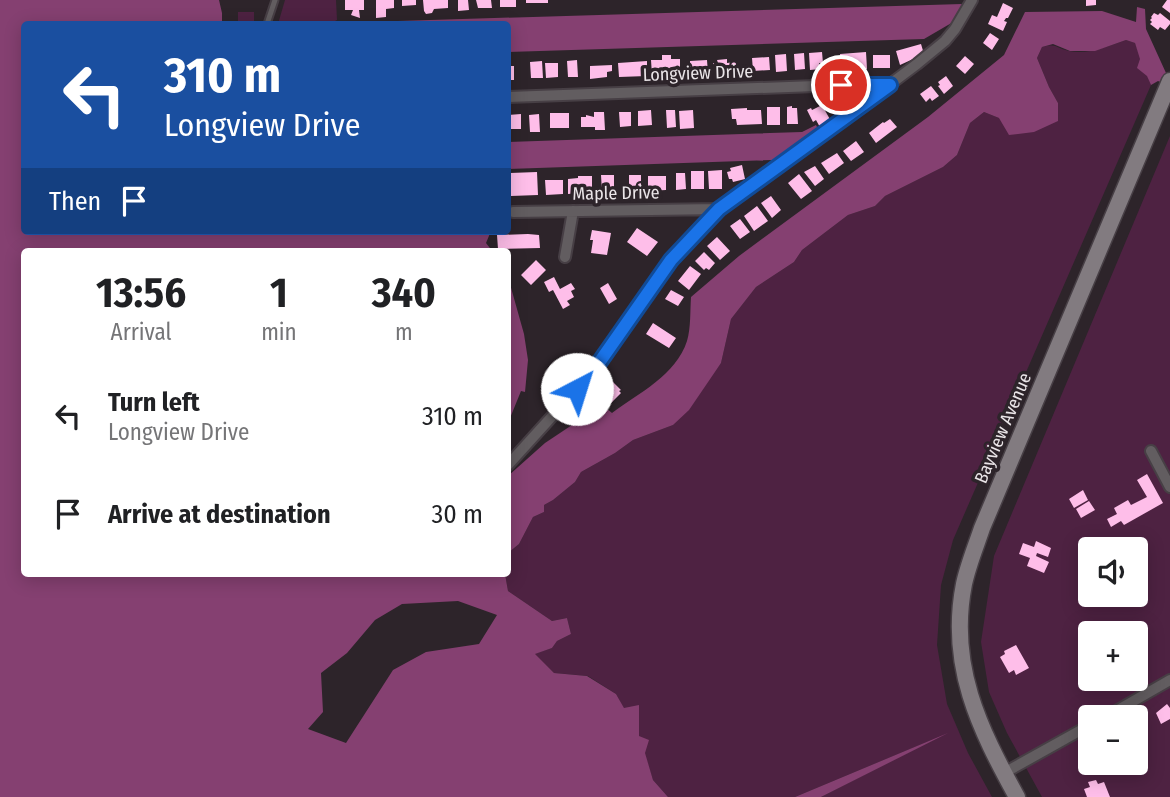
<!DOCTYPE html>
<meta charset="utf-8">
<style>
body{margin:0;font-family:"Fira Sans Condensed",sans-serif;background:#f6f6f6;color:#202124;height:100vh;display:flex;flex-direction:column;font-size:26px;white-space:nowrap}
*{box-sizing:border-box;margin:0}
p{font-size:23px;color:#757577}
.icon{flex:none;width:38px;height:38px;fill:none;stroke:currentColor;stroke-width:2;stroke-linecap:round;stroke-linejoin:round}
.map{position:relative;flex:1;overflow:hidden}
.side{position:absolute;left:21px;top:248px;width:490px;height:329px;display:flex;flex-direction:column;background:#fff;border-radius:7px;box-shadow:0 4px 18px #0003}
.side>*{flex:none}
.top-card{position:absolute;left:21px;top:21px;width:490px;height:214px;border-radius:7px;box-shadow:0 4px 18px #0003;background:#1a4fa0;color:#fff;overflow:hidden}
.tools{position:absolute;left:1078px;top:537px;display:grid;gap:14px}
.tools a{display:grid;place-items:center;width:70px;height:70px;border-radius:7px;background:#fff;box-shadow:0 4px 18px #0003;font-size:35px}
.pin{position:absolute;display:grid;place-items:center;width:60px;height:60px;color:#fff;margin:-30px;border:4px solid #fff;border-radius:50%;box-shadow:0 2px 7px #0007}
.me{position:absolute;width:77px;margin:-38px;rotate:40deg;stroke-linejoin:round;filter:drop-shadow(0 0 5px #0008)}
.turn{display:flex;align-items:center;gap:24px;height:147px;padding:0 28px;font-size:32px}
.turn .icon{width:91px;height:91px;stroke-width:2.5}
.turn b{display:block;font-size:49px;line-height:60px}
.then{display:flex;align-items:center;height:66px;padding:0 28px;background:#0003;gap:14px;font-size:26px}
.eta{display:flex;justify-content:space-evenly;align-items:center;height:119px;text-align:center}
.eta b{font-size:42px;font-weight:700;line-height:49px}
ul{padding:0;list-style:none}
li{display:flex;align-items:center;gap:21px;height:98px;padding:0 28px}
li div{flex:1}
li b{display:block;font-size:26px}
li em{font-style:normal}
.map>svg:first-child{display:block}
.green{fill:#4e2242;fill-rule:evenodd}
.water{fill:#854071;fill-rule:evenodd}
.building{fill:#febee9}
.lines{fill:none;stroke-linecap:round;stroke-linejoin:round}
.service-casing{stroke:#473f45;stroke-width:9}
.minor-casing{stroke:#473f45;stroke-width:14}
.secondary-casing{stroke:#473f45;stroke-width:19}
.service{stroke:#625d60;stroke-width:5}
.minor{stroke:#625d60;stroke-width:10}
.secondary{stroke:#827b80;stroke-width:16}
.route-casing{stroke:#114b97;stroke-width:18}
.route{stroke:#1a73e8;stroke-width:12}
.labels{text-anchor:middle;stroke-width:7;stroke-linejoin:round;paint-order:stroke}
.street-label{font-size:18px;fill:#eae5e8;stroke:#2d242a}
</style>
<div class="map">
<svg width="1170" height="797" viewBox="0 0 1170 797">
<rect width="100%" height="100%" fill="#2d242a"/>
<path class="green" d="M 285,0 L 336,0 L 337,20 L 329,24 L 278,24 Z
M 238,12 L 254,12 L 254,24 L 238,24 Z
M 1126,40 L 1135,43 L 1151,85 L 953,540 L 941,585 L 937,645 L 947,704 L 968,753 L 992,797 L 821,797 L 934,739 L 795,797 L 668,797 L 653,780 L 639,737 L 616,694 L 588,676 L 554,673 L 534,654 L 552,648 L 557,641 L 571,634 L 567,618 L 552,621 L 508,591 L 505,574 L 508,574 L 508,553 L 519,544 L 533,517 L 544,512 L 544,505 L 553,500 L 575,482 L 581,472 L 615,453 L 633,440 L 673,425 L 721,363 L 731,319 L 756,287 L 794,262 L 802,250 L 848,215 L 875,206 L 885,196 L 943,167 L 957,155 L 970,123 L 984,112 L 999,118 L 1058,103 L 1049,87 L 1037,58 L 1042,47 C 1058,43 1055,48 1069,51 C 1089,55 1108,46 1126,40 Z
M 1170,136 L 1170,797 L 1042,797 L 1007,733 L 989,692 L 981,642 L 994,556 ZM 1090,550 L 1136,550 L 1136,595 L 1090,595 ZM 1090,634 L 1136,634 L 1136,679 L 1090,679 ZM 1090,718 L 1136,718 L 1136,763 L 1090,763 Z"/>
<path class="water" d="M 0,0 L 219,0 L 222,13 L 222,24 L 24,24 L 24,231 L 491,231 L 486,243 L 493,252 L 24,252 L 24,574 L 505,574 L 508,591 L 552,621 L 567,618 L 571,634 L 557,641 L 552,648 L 535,654 L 554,673 L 587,676 L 616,694 L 624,708 L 639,705 L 639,736 L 649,740 L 645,753 L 653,780 L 668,797 L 0,797 ZM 458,601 L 497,615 L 479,644 L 426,652 L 393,670 L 346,743 L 308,729 L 323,712 L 321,673 L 347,653 L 375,620 L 402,604 Z
M 962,4 L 960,18 L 924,39 L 508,52 L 508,24 L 395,24 L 398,21 Z
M 1137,7 L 1145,9 L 1146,29 L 1166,73 L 1170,74 L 1170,86 L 1158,81 L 1151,85 L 1147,76 L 1137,68 L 1140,59 L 1135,43 L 1126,40 L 1095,51 L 1070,51 L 1053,44 L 1042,47 L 1037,58 L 1049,87 L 1058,103 L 1058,121 L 1034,132 L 1009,135 L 999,118 L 984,112 L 970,123 L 957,155 L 943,167 L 885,196 L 875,206 L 848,215 L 802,250 L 794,262 L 756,287 L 731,319 L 721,363 L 689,410 L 673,425 L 633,440 L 615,453 L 581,472 L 575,482 L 553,500 L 544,505 L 544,512 L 533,517 L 519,544 L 508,553 L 508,476 L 545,443 L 572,425 L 606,408 L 612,413 C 639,393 676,375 687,341 C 691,328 690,311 691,297 L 739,256 L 928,117 L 1004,55 L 1025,12 L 1102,11 L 1136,22 Z
M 816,125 L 819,131 L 815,135 L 775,161 L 772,160 L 508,169 L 508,142 L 802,132 Z
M 508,277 L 524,334 L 528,360 L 525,392 L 521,391 L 508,423 Z
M 948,733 L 821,797 L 795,797 Z"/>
<path class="building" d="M 345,0 L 364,0 L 364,10 L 359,10 L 360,18 L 351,15 L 353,10 L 345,10 Z
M 376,0 L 394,0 L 394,8 L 386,9 L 386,17 L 376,18 Z
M 402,0 L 416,0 L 416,5 L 402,6 Z
M 423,0 L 448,0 L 448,8 L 434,9 L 432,13 L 426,14 L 424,11 Z
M 458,0 L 468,0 L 469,10 L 458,11 Z
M 476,0 L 491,0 L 492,8 L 478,8 Z
M 500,0 L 516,0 L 516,7 L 500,7 Z
M 526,0 L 548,0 L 548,3 L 526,3 Z
M 1086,0 L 1096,0 L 1096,5 L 1086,6 Z
M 1167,0 L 1170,0 L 1170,13 L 1162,7 Z
M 1003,3 L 1013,8 L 1008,18 L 1006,18 L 1004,21 L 1007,22 L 1003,31 L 988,24 L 992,15 L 997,17 Z
M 1154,13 L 1158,15 L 1160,13 L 1170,21 L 1170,24 L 1165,30 L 1160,27 L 1158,30 L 1150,24 L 1152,22 L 1150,20 L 1152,18 L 1151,17 Z
M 990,33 L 999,39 L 992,50 L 983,43 Z
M 921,44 L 924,54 L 900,65 L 896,51 Z
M 822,52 L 823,63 L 819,63 L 820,69 L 810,70 L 809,53 Z
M 866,52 L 867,69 L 841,70 L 840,54 Z
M 804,53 L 805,69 L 795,70 L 794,54 Z
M 786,54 L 787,71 L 776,72 L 775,55 Z
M 662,55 L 671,55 L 671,59 L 680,59 L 680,74 L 652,75 L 651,60 L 662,60 Z
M 873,55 L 890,55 L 890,68 L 873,68 Z
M 965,56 L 974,64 L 965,74 L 956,66 Z
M 769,57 L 770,70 L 753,71 L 752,58 Z
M 727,59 L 727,63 L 736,62 L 736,72 L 714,73 L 713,63 L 718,63 L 717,60 Z
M 577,60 L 578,77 L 568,77 L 567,61 Z
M 707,60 L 708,74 L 690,75 L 690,61 Z
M 542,61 L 543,78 L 531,78 L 530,62 Z
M 647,61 L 647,76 L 619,77 L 618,63 Z
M 545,63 L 558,63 L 558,77 L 546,78 Z
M 612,65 L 612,71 L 607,72 L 607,77 L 590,79 L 590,66 Z
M 508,66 L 514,66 L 514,80 L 508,80 Z
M 946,76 L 953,86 L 944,94 L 938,86 L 940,85 L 938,82 Z
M 931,86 L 939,96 L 932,101 L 930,98 L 926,102 L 920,94 Z
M 822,105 L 832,123 L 821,129 L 816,120 L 813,122 L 807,110 L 811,108 L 812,110 Z
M 792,106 L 792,108 L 797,108 L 798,124 L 787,124 L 787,107 Z
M 767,107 L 780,107 L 780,125 L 767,125 Z
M 747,108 L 747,110 L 761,110 L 762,124 L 737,125 L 736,119 L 732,119 L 731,109 Z
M 651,110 L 652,125 L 638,126 L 638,111 Z
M 666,110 L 675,110 L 676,127 L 667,128 Z
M 693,110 L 694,128 L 680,129 L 679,111 Z
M 594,112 L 604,112 L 605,130 L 595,130 L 595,127 L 581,127 L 581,117 L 586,117 L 586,115 L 594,117 Z
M 619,112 L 631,112 L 631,126 L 620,127 Z
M 550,113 L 569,113 L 569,128 L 550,128 Z
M 521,114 L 521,129 L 508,129 L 508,115 Z
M 539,114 L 540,132 L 530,132 L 529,115 Z
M 890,119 L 897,127 L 876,143 L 869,133 L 883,122 L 884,123 Z
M 856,141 L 864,152 L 851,161 L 843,151 Z
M 837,153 L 844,163 L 829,174 L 821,163 Z
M 742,165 L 745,179 L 733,182 L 732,179 L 729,179 L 727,172 L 731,171 L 730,168 Z
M 815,166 L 824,179 L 815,186 L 804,172 Z
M 722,170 L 722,189 L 709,189 L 708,171 Z
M 691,171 L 704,171 L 704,189 L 691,189 Z
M 537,172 L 538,195 L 511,196 L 510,173 Z
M 676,173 L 685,173 L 686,189 L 676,190 Z
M 799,174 L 812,191 L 801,199 L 788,183 Z
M 601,175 L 614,175 L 614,188 L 612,188 L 612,192 L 602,192 Z
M 629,175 L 641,175 L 641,190 L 629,191 Z
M 578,176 L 592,176 L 592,192 L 568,194 L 568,179 L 578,178 Z
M 648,176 L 666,176 L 666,190 L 648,191 Z
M 545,180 L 563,180 L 563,194 L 546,195 Z
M 771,196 L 781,210 L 772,218 L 761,203 Z
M 757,206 L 768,221 L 754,231 L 744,216 Z
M 740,219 L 750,232 L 740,239 L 730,226 Z
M 637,228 L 658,242 L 647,256 L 627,242 Z
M 592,230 L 611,233 L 607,255 L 591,253 L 593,240 L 590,240 Z
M 528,234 L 539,235 L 540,248 L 498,249 L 497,235 Z
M 717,237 L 730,251 L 720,260 L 707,246 Z
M 704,252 L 715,263 L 709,270 L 706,268 L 704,270 L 695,261 Z
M 536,260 L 546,270 L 531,285 L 521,275 Z
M 690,266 L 701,274 L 689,290 L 678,281 Z
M 554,277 L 560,289 L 571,283 L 575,289 L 571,291 L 574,297 L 567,301 L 570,305 L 563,309 L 553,290 L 549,292 L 544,282 Z
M 608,283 L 617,299 L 609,304 L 600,288 Z
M 671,290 L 684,297 L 678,306 L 665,299 Z
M 653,323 L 676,338 L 669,348 L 646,334 Z
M 610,379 L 621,390 L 619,391 L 621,393 L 609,405 L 596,392 Z
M 1147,474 L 1163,503 L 1124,525 L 1121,521 L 1111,527 L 1107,519 L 1117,514 L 1114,508 L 1128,500 L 1131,505 L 1147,497 L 1137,480 Z
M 1083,490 L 1088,500 L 1074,508 L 1069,499 Z
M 1089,501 L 1095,510 L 1081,518 L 1076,509 Z
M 1036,541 L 1051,548 L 1048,557 L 1037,553 L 1036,556 L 1049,562 L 1044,573 L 1027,566 L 1030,558 L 1019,554 L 1023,543 L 1034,547 Z
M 1016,645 L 1029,668 L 1016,675 L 1014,670 L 1009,673 L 1000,657 L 1005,654 L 1004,651 Z
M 1167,704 L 1170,708 L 1170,719 L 1161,724 L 1156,713 Z
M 1096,780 L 1098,784 L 1104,782 L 1110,797 L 1087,797 L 1084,789 L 1090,787 L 1088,782 Z"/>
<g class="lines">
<defs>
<path id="service" d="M 267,24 L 275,0"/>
<path id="minor" d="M 508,97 L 816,86 L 890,85
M 513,212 L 719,209
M 565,257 L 573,211
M 1151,451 L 1170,487
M 508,465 L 594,370 L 671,260 L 696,231 L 719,209 L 824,134 L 917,64 L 945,41 L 955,29 L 972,0
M 1104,718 L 1170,680
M 1004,773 L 1090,725"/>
<path id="secondary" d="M 1017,797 C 979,728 948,665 964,584 C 968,565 976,546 982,528 L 1170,81"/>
</defs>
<use href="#service" class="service-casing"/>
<use href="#minor" class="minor-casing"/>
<use href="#secondary" class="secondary-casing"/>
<use href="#service" class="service"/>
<use href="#minor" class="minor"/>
<use href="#secondary" class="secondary"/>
</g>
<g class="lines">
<defs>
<path id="route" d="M 577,389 L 594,370 L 671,260 L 719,209 L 890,85 L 841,85"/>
</defs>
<use href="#route" class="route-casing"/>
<use href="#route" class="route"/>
</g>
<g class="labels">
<g class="street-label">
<text transform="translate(698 73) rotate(-2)" y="6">Longview Drive</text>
<text transform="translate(616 193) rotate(-1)" y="6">Maple Drive</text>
<text transform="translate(1003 428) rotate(-67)" y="6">Bayview Avenue</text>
</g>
</g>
</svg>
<div class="tools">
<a><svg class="icon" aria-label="sound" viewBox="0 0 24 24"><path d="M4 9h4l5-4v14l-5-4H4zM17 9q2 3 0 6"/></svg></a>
<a>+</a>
<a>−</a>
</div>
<div class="pin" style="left:841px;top:85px;background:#d93025"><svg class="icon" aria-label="arrive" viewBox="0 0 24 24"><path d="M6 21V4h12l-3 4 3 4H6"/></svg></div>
<svg class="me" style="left:577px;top:389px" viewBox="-20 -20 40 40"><circle r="19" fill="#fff"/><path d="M0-13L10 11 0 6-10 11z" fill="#1a73e8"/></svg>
<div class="top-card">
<div class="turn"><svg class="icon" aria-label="left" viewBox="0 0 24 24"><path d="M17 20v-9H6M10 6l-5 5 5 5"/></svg><div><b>310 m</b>Longview Drive</div></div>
<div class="then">Then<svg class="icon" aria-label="arrive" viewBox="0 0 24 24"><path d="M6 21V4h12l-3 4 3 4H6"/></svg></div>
</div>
<section class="side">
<div class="eta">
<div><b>13:56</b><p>Arrival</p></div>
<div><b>1</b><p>min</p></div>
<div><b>340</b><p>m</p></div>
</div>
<ul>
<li><svg class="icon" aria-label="left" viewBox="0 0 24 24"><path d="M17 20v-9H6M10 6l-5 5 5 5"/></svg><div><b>Turn left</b><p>Longview Drive</p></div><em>310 m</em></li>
<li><svg class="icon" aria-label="arrive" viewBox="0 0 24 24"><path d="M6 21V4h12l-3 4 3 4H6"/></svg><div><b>Arrive at destination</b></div><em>30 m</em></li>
</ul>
</section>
</div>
